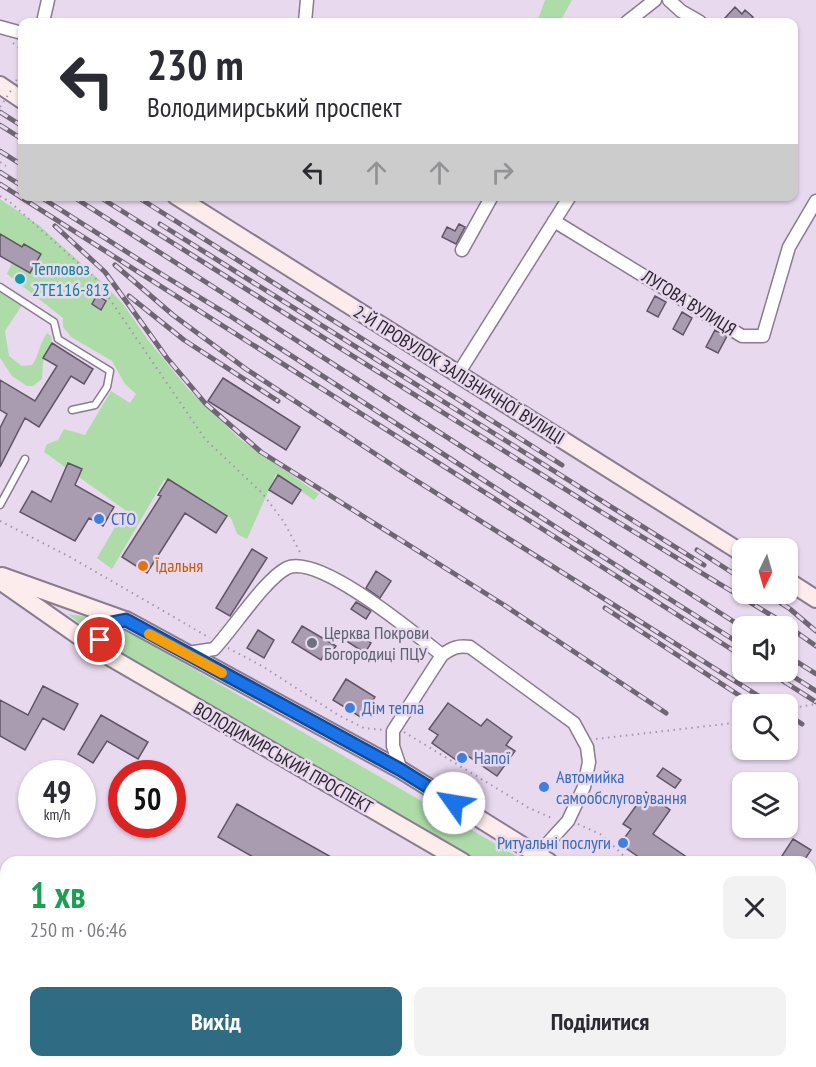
<!DOCTYPE html>
<html lang="uk">
<meta charset="utf-8">
<style>
body{margin:0;font-family:"PT Sans Narrow",sans-serif;background:#f2f2f3;color:#2b2b33;height:100vh;display:flex;flex-direction:column;font-size:22px;white-space:nowrap}
*{box-sizing:border-box;margin:0}
p{font-size:20px;color:#7c7c81}
.icon{flex:none;width:33px;height:33px;fill:none;stroke:currentColor;stroke-width:2;stroke-linecap:round;stroke-linejoin:round}
.map{position:relative;flex:1;overflow:hidden}
.drawer{position:absolute;left:0px;top:856px;width:816px;height:212px;display:flex;flex-direction:column;background:#fff;border-radius:18px 18px 0 0;box-shadow:0 2px 4px #0004}
.drawer>*{flex:none}
.top-card{position:absolute;left:18px;top:18px;width:780px;height:183px;border-radius:12px;box-shadow:0 2px 4px #0004;background:#fff;color:#2b2b33;overflow:hidden}
.needle{width:39px;rotate:185deg}
.controls{position:absolute;left:732px;top:538px;display:grid;gap:12px}
.controls a{display:grid;place-items:center;width:66px;height:66px;border-radius:12px;background:#fff;box-shadow:0 2px 4px #0004;font-size:30px}
.speed{position:absolute;left:18px;top:760px;display:flex;gap:12px;font-size:30px;font-weight:700;text-align:center}
.speed>*{display:grid;place-content:center;width:78px;height:78px;border-radius:50%;background:#fff;box-shadow:0 2px 4px #0004;line-height:1}
.speed small{font-size:15px;font-weight:400}
.speed .limit{border:9px solid #d22;background:#fff;color:#111}
.pin{position:absolute;display:grid;place-items:center;width:51px;height:51px;color:#fff;margin:-26px;border:3px solid #fff;border-radius:50%;box-shadow:0 2px 6px #0007}
.me{position:absolute;width:66px;margin:-33px;rotate:302deg;stroke-linejoin:round;filter:drop-shadow(0 0 4px #0008)}
.turn{display:flex;align-items:center;gap:21px;height:126px;padding:0 30px;font-size:27px}
.turn .icon{width:78px;height:78px;stroke-width:2.5}
.turn b{display:block;font-size:42px;line-height:51px}
.lanes{display:flex;align-items:center;height:57px;padding:0 30px;background:#0003;justify-content:center;gap:30px;direction:ltr}
.lanes .off{opacity:.35}
.round{display:grid;place-items:center;flex:none;width:63px;height:63px;border-radius:12px;background:#f2f2f3}
.overview{display:flex;align-items:center;justify-content:space-between;height:102px;padding:0 30px}
h1{font-size:36px;font-weight:700;line-height:45px;color:#1e9e55}
.button{display:flex;gap:12px;margin-top:auto;padding:12px 30px}
.button a{flex:1;height:69px;border-radius:12px;background:#2f6b82;color:#fff;font-size:24px;font-weight:700;line-height:69px;text-align:center}
.button a+a{background:#f2f2f3;color:#2b2b33}
.map>svg:first-child{display:block}
.green{fill:#addca9}
.building{fill:#aa9cb0;stroke:#615466;stroke-width:1.5}
.lines{fill:none;stroke-linecap:round;stroke-linejoin:round}
.lane-casing{stroke:#897c8f;stroke-width:9}
.street-casing{stroke:#897c8f;stroke-width:15}
.secondary-casing{stroke:#897c8f;stroke-width:20}
.path{stroke:#a397a8;stroke-width:2;stroke-dasharray:1.5 4.5;stroke-linecap:butt}
.lane{stroke:#fff;stroke-width:6}
.street{stroke:#fff;stroke-width:12}
.secondary{stroke:#fdecec;stroke-width:16}
.rail-casing{stroke:#6f6673;stroke-width:5}
.rail{stroke:#e8d9ef;stroke-width:3;stroke-dasharray:9;stroke-linecap:butt}
.path-bridge{stroke:#a397a8;stroke-width:2;stroke-dasharray:1.5 4.5;stroke-linecap:butt}
.route-casing{stroke:#114b97;stroke-width:15}
.route{stroke:#1a73e8;stroke-width:10}
.slow{stroke:#f59e0b;stroke-width:10}
.culture-dot{fill:#0f9aa8;stroke:#e8d9ef;stroke-width:2}
.shop-dot{fill:#3f7fe0;stroke:#e8d9ef;stroke-width:2}
.food-dot{fill:#e8710a;stroke:#e8d9ef;stroke-width:2}
.worship-dot{fill:#6b7280;stroke:#e8d9ef;stroke-width:2}
.labels{text-anchor:middle;stroke-width:5;stroke-linejoin:round;paint-order:stroke}
.culture-label{font-size:18px;fill:#0d838f;stroke:#e8d9ef;text-anchor:start}
.street-label{font-size:18px;fill:#2a242c;stroke:#e8d9ef}
.shop-label{font-size:18px;fill:#366cbe;stroke:#e8d9ef;text-anchor:start}
.food-label{font-size:18px;fill:#c56008;stroke:#e8d9ef;text-anchor:start}
.worship-label{font-size:18px;fill:#5b616d;stroke:#e8d9ef;text-anchor:start}
</style>
<div class="map">
<svg width="816" height="1067" viewBox="0 0 816 1067">
<rect width="100%" height="100%" fill="#e8d9ef"/>
<path class="green" d="M 545,0 L 572,0 L 560,22 L 537,22 Z
M 0,199 L 40,226 L 104,284 L 123,304 L 148,340 L 188,389 L 240,439 L 319,494 L 314,500 L 276,474 L 247,539 L 237,534 L 231,518 L 171,482 L 164,480 L 112,569 L 97,558 L 125,510 L 44,452 L 47,444 L 58,440 L 64,429 L 85,435 L 111,391 L 130,403 L 136,394 L 125,384 L 112,361 L 71,337 L 63,327 L 63,318 L 7,274 L 14,258 L 0,247 Z
M 0,291 L 22,305 L 5,331 L 9,356 L 22,366 L 32,365 C 39,356 39,344 47,333 L 51,336 L 52,343 L 43,362 L 42,379 L 33,386 L 27,386 L 12,376 L 0,358 Z
M 68,614 L 103,619 L 96,625 L 94,635 Z
M 122,629 L 126,630 L 527,862 L 482,862 L 113,649 L 108,639 L 112,632 Z"/>
<path class="building" d="M 735,7 L 742,14 L 745,10 L 753,17 L 749,21 L 751,22 L 730,22 L 725,18 Z
M 459,224 L 465,227 L 456,244 L 442,237 L 447,227 L 455,231 Z
M 0,234 L 22,247 L 24,244 L 41,254 L 30,273 L 0,256 Z
M 97,295 L 106,301 L 101,310 L 92,304 Z
M 655,296 L 666,302 L 658,317 L 647,311 Z
M 682,312 L 692,318 L 683,335 L 673,329 Z
M 715,330 L 727,336 L 718,353 L 706,347 Z
M 52,343 L 93,369 L 84,384 L 71,376 L 39,427 L 25,418 L 0,467 L 0,428 L 7,414 L 0,410 L 0,380 L 35,401 L 57,366 L 43,358 Z
M 223,378 L 300,427 L 286,450 L 208,401 Z
M 68,463 L 82,469 L 75,485 L 114,507 L 103,526 L 89,518 L 75,541 L 20,512 L 32,491 L 51,502 Z
M 278,475 L 301,490 L 292,504 L 269,490 Z
M 168,479 L 227,516 L 216,533 L 185,513 L 147,573 L 122,557 L 161,496 L 158,495 Z
M 252,549 L 267,558 L 230,616 L 216,608 Z
M 376,571 L 391,581 L 380,598 L 366,588 Z
M 356,602 L 371,611 L 366,619 L 351,609 Z
M 302,626 L 336,646 L 328,659 L 323,656 L 321,660 L 292,642 Z
M 258,630 L 274,640 L 264,658 L 247,648 Z
M 355,632 L 371,643 L 365,653 L 348,642 Z
M 346,679 L 375,697 L 362,718 L 333,700 Z
M 43,686 L 78,704 L 64,730 L 43,718 L 25,750 L 0,736 L 0,700 L 28,715 Z
M 448,703 L 481,726 L 487,719 L 512,737 L 506,745 L 515,751 L 497,776 L 465,754 L 459,762 L 432,743 L 438,735 L 429,729 Z
M 101,715 L 148,742 L 138,759 L 107,741 L 93,763 L 78,754 Z
M 663,768 L 681,780 L 675,788 L 657,776 Z
M 646,792 L 670,810 L 653,834 L 694,862 L 646,862 L 620,844 L 631,829 L 623,824 Z
M 237,804 L 340,862 L 262,862 L 218,837 Z
M 793,839 L 811,850 L 803,862 L 778,862 Z"/>
<g class="lines">
<defs>
<path id="lane" d="M 0,287 L 54,322 L 58,339 L 110,371 L 107,387 L 95,405 L 72,410
M 0,505 L 25,459
M 759,1062 L 768,1067
M 277,1067 L 279,1062"/>
<path id="street" d="M 669,0 L 681,11 L 700,22
M 43,22 L 48,0
M 305,22 L 307,0
M 627,22 L 655,0
M 0,27 L 22,33
M 554,221 L 742,336 L 763,336 L 789,247 L 816,201
M 462,250 L 492,196
M 458,374 L 570,196
M 188,653 L 214,649 C 233,629 265,579 287,568 C 319,553 415,634 442,655
M 401,770 L 393,746 L 393,731 L 442,655 C 452,648 458,645 470,647 L 574,723 L 587,747 L 589,762 L 584,787 L 568,821 L 537,855"/>
<path id="secondary" d="M 0,85 L 22,100
M 176,196 L 742,553
M 2,576 L 125,620
M 0,581 L 103,653 L 463,862
M 788,581 L 816,599
M 103,653 L 100,640 L 105,627 L 111,623 L 126,620 L 401,770 L 549,862
M 810,1039 L 816,1042
M 520,1067 L 523,1062"/>
</defs>
<use href="#lane" class="lane-casing"/>
<use href="#street" class="street-casing"/>
<use href="#secondary" class="secondary-casing"/>
<path class="path" d="M 13,43 L 22,50
M 16,81 L 22,70
M 0,162 L 6,166
M 0,196 L 10,202 L 96,279 L 205,439 L 263,494 L 284,522 L 302,556
M 0,521 L 70,557 L 210,638
M 228,648 L 262,666 L 338,715 L 364,728 L 384,730
M 788,709 L 816,704
M 404,732 L 529,808 L 554,819
M 596,739 L 742,722
M 578,824 L 602,835 L 630,862
M 810,991 L 816,995"/>
<use href="#lane" class="lane"/>
<use href="#street" class="street"/>
<use href="#secondary" class="secondary"/>
<defs>
<path id="rail" d="M 0,112 L 22,126
M 0,125 L 22,139
M 0,151 L 22,165
M 0,172 L 22,186
M 0,184 L 742,656
M 39,196 L 163,275 L 230,316 L 559,529 L 742,645
M 72,196 L 742,627
M 98,196 L 603,513 L 779,620 L 816,646
M 136,196 L 562,465
M 160,224 L 704,565
M 55,226 L 105,272 L 167,358 L 205,403 L 261,452 L 504,605 L 666,713
M 115,265 L 173,315 L 246,369 L 409,476 L 773,705
M 129,296 L 184,340 L 278,401
M 697,550 L 742,579
M 767,594 L 790,609 L 816,631
M 605,608 L 754,705
M 788,656 L 816,674
M 769,672 L 816,702
M 786,672 L 816,691
M 788,715 L 802,724
M 788,726 L 795,731"/>
</defs>
<use href="#rail" class="rail-casing"/>
<use href="#rail" class="rail"/>
<path class="path-bridge" d="M 0,107 L 12,89"/>
</g>
<g class="lines">
<defs>
<path id="route" d="M 100,640 L 105,627 L 111,623 L 126,620 L 401,770 L 454,803"/>
</defs>
<use href="#route" class="route-casing"/>
<use href="#route" class="route"/>
<path class="slow" d="M 149,634 L 222,673"/>
</g>
<circle class="culture-dot" cx="20" cy="279" r="6"/>
<g class="shop-dot">
<circle cx="99" cy="519" r="6"/>
<circle cx="350" cy="708" r="6"/>
<circle cx="462" cy="758" r="6"/>
<circle cx="544" cy="787" r="6"/>
<circle cx="623" cy="843" r="6"/>
</g>
<circle class="food-dot" cx="143" cy="566" r="6"/>
<circle class="worship-dot" cx="312" cy="643" r="6"/>
<g class="labels">
<g class="culture-label">
<text x="32" y="275">Тепловоз<tspan x="32" dy="21">2ТЕ116-813</tspan></text>
</g>
<g class="street-label">
<text transform="translate(689 303) rotate(32)" y="6">ЛУГОВА ВУЛИЦЯ</text>
<text transform="translate(459 375) rotate(32)" y="6">2-Й ПРОВУЛОК ЗАЛІЗНИЧНОЇ ВУЛИЦІ</text>
<text transform="translate(283 758) rotate(30)" y="6">ВОЛОДИМИРСЬКИЙ ПРОСПЕКТ</text>
</g>
<g class="shop-label">
<text x="111" y="525">СТО</text>
<text x="362" y="714">Дім тепла</text>
<text x="474" y="764">Напої</text>
<text x="556" y="783">Автомийка<tspan x="556" dy="21">самообслуговування</tspan></text>
<text x="611" y="849" text-anchor="end">Ритуальні послуги</text>
</g>
<g class="food-label">
<text x="155" y="572">Їдальня</text>
</g>
<g class="worship-label">
<text x="324" y="639">Церква Покрови<tspan x="324" dy="21">Богородиці ПЦУ</tspan></text>
</g>
</g>
</svg>
<div class="controls">
<a><svg class="needle" viewBox="-14 -14 28 28"><path d="M0-13l5 13h-10z" fill="#e53935"/><path d="M0 13l5-13h-10z" fill="#7c7c81"/></svg></a>
<a><svg class="icon" aria-label="sound" viewBox="0 0 24 24"><path d="M4 9h4l5-4v14l-5-4H4zM17 9q2 3 0 6"/></svg></a>
<a><svg class="icon" aria-label="search" viewBox="0 0 24 24"><circle cx="10" cy="10" r="6"/><path d="M15 15l6 6"/></svg></a>
<a><svg class="icon" aria-label="layers" viewBox="0 0 24 24"><path d="M12 4l9 5-9 5-9-5zM3 14l9 5 9-5"/></svg></a>
</div>
<div class="speed"><div>49<small>km/h</small></div><div class="limit">50</div></div>
<div class="pin" style="left:100px;top:640px;background:#d93025"><svg class="icon" aria-label="arrive" viewBox="0 0 24 24"><path d="M6 21V4h12l-3 4 3 4H6"/></svg></div>
<svg class="me" style="left:454px;top:803px" viewBox="-20 -20 40 40"><circle r="19" fill="#fff"/><path d="M0-13L10 11 0 6-10 11z" fill="#1a73e8"/></svg>
<div class="top-card">
<div class="turn"><svg class="icon" aria-label="left" viewBox="0 0 24 24"><path d="M17 20v-9H6M10 6l-5 5 5 5"/></svg><div><b>230 m</b>Володимирський проспект</div></div>
<div class="lanes"><svg class="icon" aria-label="left" viewBox="0 0 24 24"><path d="M17 20v-9H6M10 6l-5 5 5 5"/></svg><svg class="icon off" aria-label="ahead" viewBox="0 0 24 24"><path d="M12 20V5M6 11l6-6 6 6"/></svg><svg class="icon off" aria-label="ahead" viewBox="0 0 24 24"><path d="M12 20V5M6 11l6-6 6 6"/></svg><svg class="icon off" aria-label="right" viewBox="0 0 24 24"><path d="M7 20v-9h11M14 6l5 5-5 5"/></svg></div>
</div>
<section class="drawer">
<div class="overview"><div><h1>1 хв</h1><p>250 m · 06:46</p></div><a class="round"><svg class="icon" aria-label="close" viewBox="0 0 24 24"><path d="M6 6l12 12M18 6L6 18"/></svg></a></div>
<div class="button"><a>Вихід</a><a>Поділитися</a></div>
</section>
</div>
